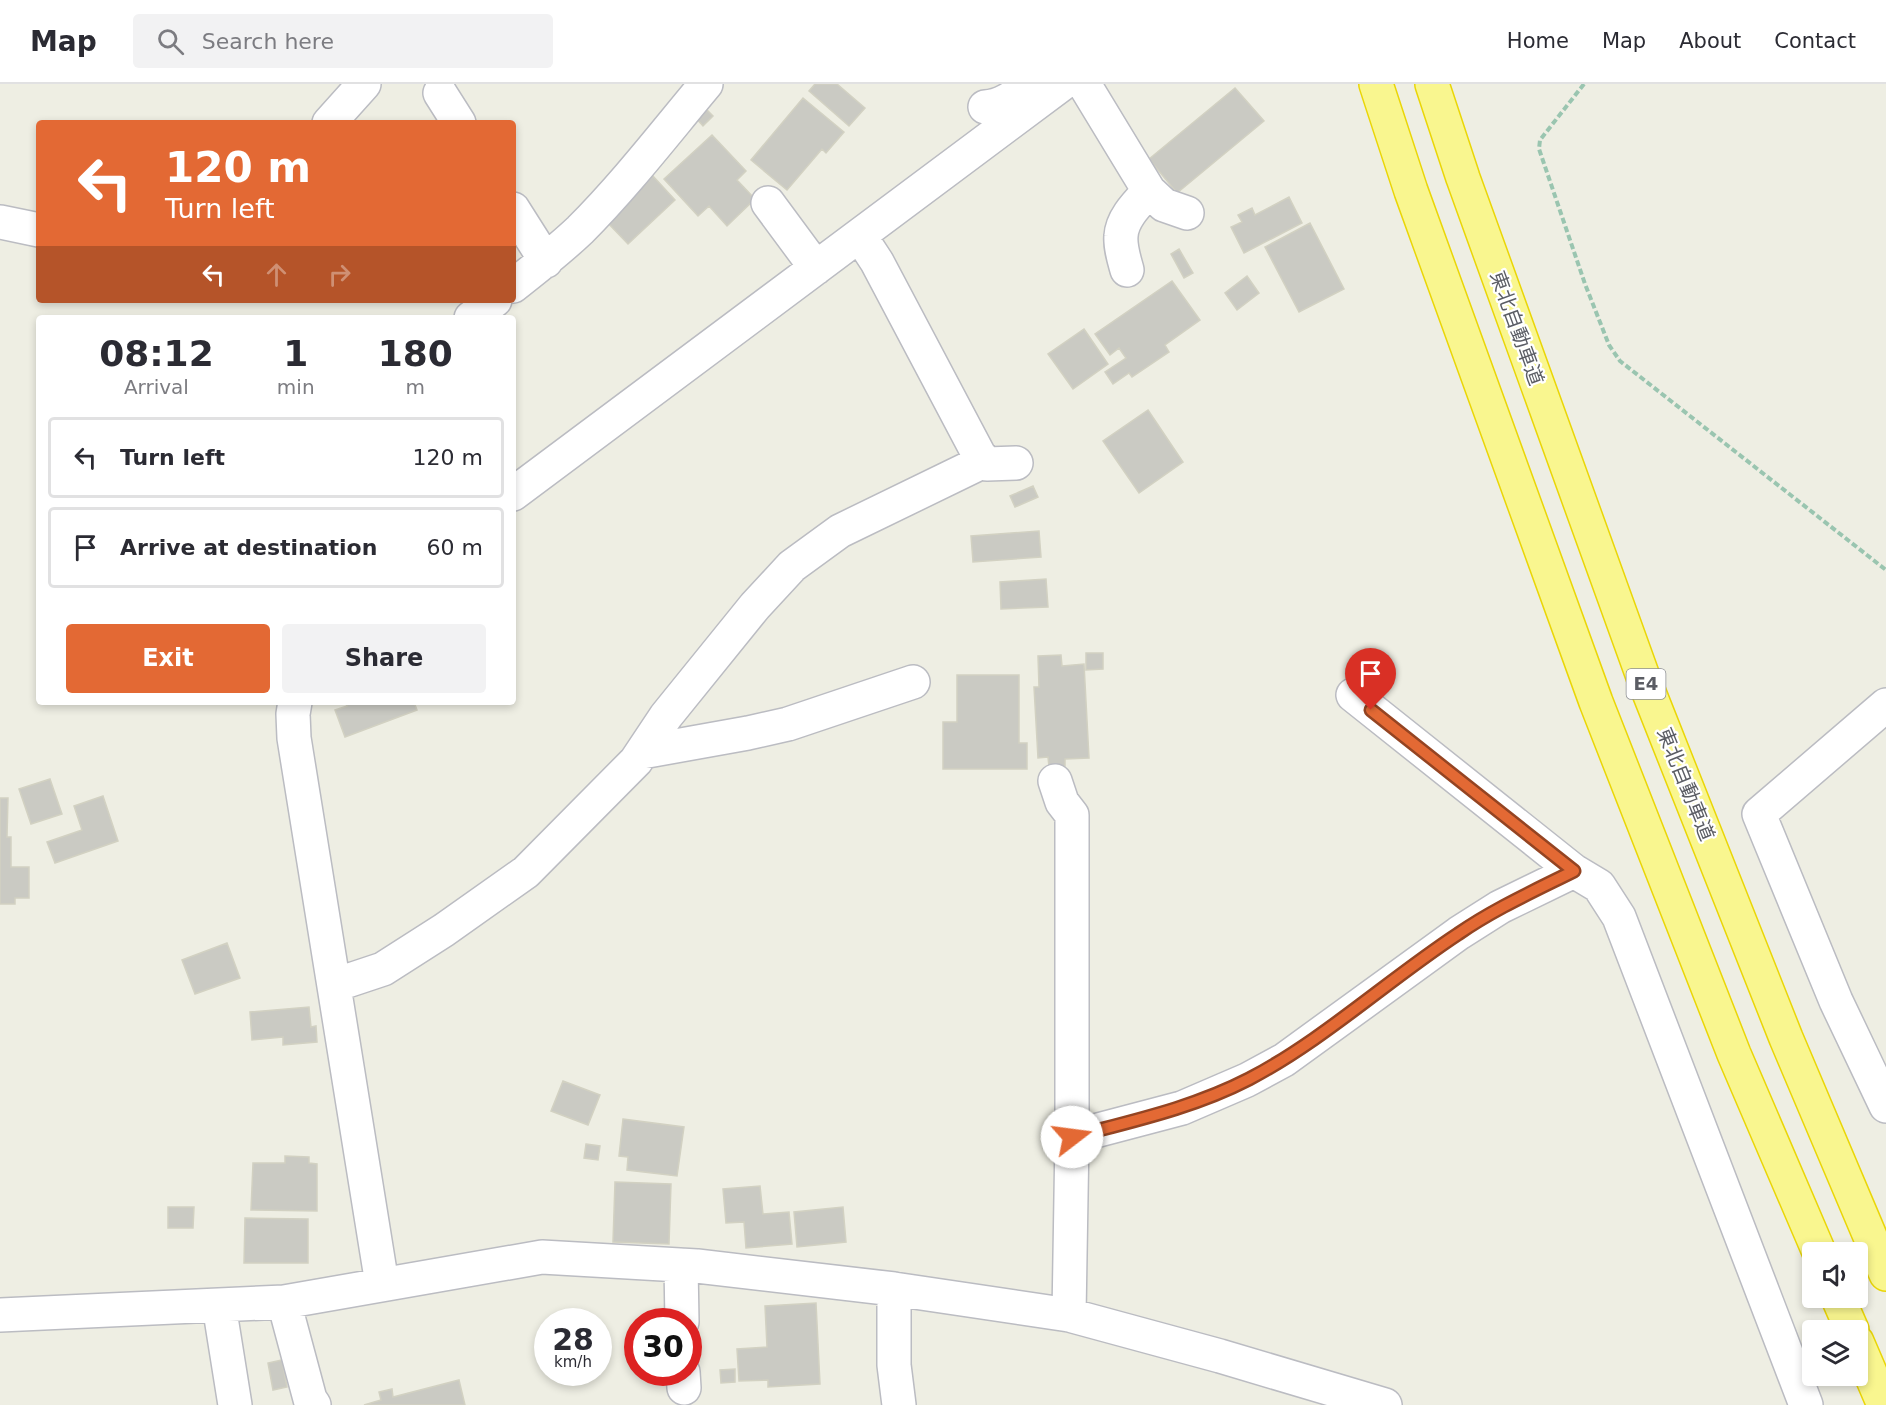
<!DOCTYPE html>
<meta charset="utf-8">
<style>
body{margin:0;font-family:"DejaVu Sans","Noto Sans JP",sans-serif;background:#f2f2f3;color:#2b2b33;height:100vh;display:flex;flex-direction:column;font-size:22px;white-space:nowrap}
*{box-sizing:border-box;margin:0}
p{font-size:20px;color:#7c7c81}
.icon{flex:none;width:33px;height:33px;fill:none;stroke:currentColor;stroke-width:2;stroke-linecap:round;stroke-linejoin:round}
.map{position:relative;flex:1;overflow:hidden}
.side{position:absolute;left:36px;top:231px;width:480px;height:390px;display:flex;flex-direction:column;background:#fff;border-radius:6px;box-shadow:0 3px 9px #0003}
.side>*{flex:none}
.top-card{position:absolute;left:36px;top:36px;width:480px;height:183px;border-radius:6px;box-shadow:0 3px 9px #0003;background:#e36934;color:#fff;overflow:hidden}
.controls{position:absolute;left:1802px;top:1158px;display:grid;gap:12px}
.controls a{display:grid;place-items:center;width:66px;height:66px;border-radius:6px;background:#fff;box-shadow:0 3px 9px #0003;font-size:30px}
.speed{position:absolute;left:534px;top:1224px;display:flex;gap:12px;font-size:30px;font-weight:700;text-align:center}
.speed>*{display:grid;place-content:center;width:78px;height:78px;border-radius:50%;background:#fff;box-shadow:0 3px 9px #0003;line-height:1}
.speed small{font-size:15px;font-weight:400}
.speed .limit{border:9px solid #d22;background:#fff;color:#111}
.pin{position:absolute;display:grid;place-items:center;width:51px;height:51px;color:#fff;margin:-62px -26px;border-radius:50% 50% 50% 0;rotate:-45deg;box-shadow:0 0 6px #0007}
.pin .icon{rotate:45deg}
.me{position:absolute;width:66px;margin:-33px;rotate:75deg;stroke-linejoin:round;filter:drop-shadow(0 0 4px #0008)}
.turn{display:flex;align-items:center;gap:21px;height:126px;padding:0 30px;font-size:27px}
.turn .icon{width:78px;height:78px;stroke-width:2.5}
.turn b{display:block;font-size:42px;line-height:51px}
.lanes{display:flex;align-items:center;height:57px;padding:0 30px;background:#0003;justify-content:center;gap:30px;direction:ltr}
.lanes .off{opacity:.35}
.eta{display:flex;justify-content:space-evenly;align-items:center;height:102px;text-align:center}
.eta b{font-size:36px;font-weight:600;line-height:42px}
.primary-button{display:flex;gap:12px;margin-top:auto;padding:12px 30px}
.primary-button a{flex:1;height:69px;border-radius:6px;background:#e36934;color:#fff;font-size:24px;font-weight:600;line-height:69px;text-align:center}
.primary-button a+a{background:#f2f2f3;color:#2b2b33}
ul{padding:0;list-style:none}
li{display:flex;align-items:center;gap:18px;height:81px;margin:0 12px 9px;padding:0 18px;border:3px solid #e1e1e2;border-radius:6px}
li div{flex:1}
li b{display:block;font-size:22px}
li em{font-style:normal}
header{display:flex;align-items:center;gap:36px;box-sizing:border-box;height:84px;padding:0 30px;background:#fff;border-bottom:2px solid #e1e1e2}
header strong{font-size:28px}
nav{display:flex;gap:33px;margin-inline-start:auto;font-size:21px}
.search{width:420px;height:54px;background:#f2f2f3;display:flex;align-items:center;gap:15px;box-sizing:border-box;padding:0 21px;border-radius:6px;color:#7c7c81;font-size:22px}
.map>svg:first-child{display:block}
.building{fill:#cacac3;stroke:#d2d1c2;stroke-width:1.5}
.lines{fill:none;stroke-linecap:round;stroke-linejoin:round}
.minor-casing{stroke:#bbbcc2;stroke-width:36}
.highway-casing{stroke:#ead607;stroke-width:36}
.path{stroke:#9ac5b0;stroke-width:4;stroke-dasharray:6 3;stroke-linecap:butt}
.minor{stroke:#fff;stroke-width:33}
.highway{stroke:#f9f68f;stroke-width:33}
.route-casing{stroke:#944422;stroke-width:15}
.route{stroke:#e36934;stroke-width:10}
.labels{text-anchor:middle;stroke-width:4.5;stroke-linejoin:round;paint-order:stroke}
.shield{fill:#fff;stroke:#8c8e92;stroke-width:1.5}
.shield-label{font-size:18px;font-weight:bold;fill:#5b5d64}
.street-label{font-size:20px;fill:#5b5d64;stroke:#fff}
</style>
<header>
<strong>Map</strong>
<div class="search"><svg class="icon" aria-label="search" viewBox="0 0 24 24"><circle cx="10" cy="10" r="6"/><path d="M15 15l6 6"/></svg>Search here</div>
<nav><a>Home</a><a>Map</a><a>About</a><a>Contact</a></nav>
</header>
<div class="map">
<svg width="1886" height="1321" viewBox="0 0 1886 1321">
<rect width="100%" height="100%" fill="#eeeee3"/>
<path class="building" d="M 815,0 L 837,0 L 865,24 L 849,42 L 809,7 Z
M 1235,4 L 1264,37 L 1177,109 L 1149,75 Z
M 803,14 L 844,48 L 826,69 L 822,65 L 787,106 L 751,76 Z
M 705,24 L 713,32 L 703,42 L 695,33 Z
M 712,51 L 746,87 L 737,96 L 755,115 L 727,142 L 709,122 L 698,132 L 664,95 Z
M 652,91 L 675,116 L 628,160 L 605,136 Z
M 1289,113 L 1302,139 L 1244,169 L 1231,143 L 1242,138 L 1238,131 L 1252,124 L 1255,131 Z
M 1310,139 L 1344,205 L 1299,228 L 1265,163 Z
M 1179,165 L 1193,189 L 1184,194 L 1171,170 Z
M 1247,192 L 1259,209 L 1237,226 L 1225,209 Z
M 1172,197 L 1200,236 L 1165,261 L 1169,268 L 1132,293 L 1129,289 L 1113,300 L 1105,288 L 1126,274 L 1119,264 L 1110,271 L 1095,250 Z
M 1084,245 L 1108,280 L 1073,305 L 1048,270 Z
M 1148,326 L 1183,378 L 1139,409 L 1103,357 Z
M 1033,402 L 1038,413 L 1015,423 L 1010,412 Z
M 1039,447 L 1041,473 L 973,478 L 971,452 Z
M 1046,495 L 1048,523 L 1001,525 L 1000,498 Z
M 1086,569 L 1103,569 L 1103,585 L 1086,586 Z
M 1061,571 L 1062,582 L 1084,580 L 1089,674 L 1065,675 L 1065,682 L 1049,683 L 1048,673 L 1038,674 L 1034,603 L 1039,603 L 1038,572 Z
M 957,591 L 1019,591 L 1019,659 L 1027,659 L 1027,685 L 943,685 L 943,638 L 957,638 Z
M 346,618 L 414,618 L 417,626 L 345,653 L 335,626 L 347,622 Z
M 50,695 L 62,730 L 31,740 L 19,705 Z
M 103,712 L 118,757 L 55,779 L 47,758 L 82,746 L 74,722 Z
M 0,714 L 8,714 L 7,753 L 11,753 L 11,783 L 29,783 L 29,814 L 15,814 L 15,820 L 0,820 Z
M 227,859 L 240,894 L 195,910 L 182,876 Z
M 309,923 L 311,943 L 316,942 L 317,958 L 283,961 L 283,953 L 252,956 L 250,928 Z
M 563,997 L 600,1011 L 588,1041 L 551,1027 Z
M 623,1035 L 684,1043 L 677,1092 L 627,1086 L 628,1073 L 619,1072 Z
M 586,1060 L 600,1062 L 598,1076 L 584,1074 Z
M 285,1072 L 309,1073 L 309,1079 L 317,1080 L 317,1127 L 251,1126 L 253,1079 L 285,1079 Z
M 615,1098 L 671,1100 L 669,1160 L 613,1158 Z
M 760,1102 L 763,1130 L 789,1128 L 792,1160 L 746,1164 L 744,1138 L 726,1139 L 723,1105 Z
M 168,1123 L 194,1123 L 193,1144 L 168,1144 Z
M 843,1123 L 846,1158 L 797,1163 L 794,1128 Z
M 245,1134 L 308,1135 L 308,1179 L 244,1179 Z
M 816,1219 L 820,1300 L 768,1303 L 768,1296 L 739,1297 L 737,1265 L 767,1263 L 765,1222 Z
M 282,1276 L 287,1303 L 273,1306 L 268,1279 Z
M 735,1285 L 735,1298 L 721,1299 L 720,1286 Z
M 459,1296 L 465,1321 L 364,1321 L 381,1316 L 379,1308 L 392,1305 L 393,1313 Z"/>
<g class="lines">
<defs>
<path id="minor" d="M 1084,0 L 1149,107 L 1164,121 L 1187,129
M 440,9 L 459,39
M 985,23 C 1002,22 1016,11 1030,1
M 329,39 L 364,0
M 768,119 L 816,184
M 513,125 L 546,177
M 0,138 L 39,146
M 860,152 L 877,178 L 979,371 L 987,380 L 1016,379
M 1127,186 C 1124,175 1120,163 1121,152 C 1122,134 1138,119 1149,107
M 513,202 C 536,184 559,166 580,146 C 625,101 665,49 706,0
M 471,234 L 495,216
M 513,410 L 1062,0
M 1353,611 L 1574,787 L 1599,802 L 1619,833 L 1806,1321
M 295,618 L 293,630 L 294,654 L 382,1200
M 1886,621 L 1759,730 L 1836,917 L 1886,1022
M 642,668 L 748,649 L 788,640 L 913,598
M 1055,697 L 1062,718 L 1072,731 L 1072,1053 L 1069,1231
M 335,901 L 383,885 L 444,846 L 526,788 L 636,677 L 666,632 L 755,522 L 792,482 L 840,447 L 984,377
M 1072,1053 L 1182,1024 L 1247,996 L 1284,976 L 1459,849 L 1500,823 L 1574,787
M 681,1181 L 682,1238
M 894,1205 L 894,1281 L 899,1321
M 284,1218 L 310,1315 L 314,1321
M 219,1221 L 235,1321
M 0,1231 L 284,1218 L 542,1173 L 697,1182 L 894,1205 L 1069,1231 L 1220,1272 L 1385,1321
M 683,1288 L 684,1304"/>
<path id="highway" d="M 1376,0 L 1411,107 L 1596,618 L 1734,970 L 1819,1168
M 1432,0 L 1463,94 L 1646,601 L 1786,954 L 1886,1190
M 1838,1214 L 1852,1246
M 1857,1258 L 1884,1321"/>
</defs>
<use href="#minor" class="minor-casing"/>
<use href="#highway" class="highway-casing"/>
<path class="path" d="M 1584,0 L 1540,56 L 1539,65 L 1585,200 L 1609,261 L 1620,277 L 1886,486"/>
<use href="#minor" class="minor"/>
<use href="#highway" class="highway"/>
</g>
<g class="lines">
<defs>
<path id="route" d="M 1072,1053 C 1132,1037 1193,1024 1249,995 C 1322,957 1388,896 1458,850 C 1494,825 1534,807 1574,787 L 1371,626"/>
</defs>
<use href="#route" class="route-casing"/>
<use href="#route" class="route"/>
</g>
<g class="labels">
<rect class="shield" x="1626.5" y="585" width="39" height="30" rx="4.5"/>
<g class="shield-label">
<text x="1646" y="606">E4</text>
</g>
<g class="street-label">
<text transform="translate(1517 244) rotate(70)" y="7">東北自動車道</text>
<text transform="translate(1686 700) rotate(68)" y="7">東北自動車道</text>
</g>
</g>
</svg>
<div class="controls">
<a><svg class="icon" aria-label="sound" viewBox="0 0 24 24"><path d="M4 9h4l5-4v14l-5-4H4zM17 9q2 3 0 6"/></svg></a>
<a><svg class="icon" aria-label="layers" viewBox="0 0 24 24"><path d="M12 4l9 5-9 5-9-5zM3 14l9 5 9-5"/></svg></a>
</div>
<div class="speed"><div>28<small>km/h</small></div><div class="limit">30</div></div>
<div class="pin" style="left:1371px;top:626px;background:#d93025"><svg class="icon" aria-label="arrive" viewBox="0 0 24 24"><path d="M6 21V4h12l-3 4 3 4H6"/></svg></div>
<svg class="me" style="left:1072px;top:1053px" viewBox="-20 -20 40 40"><circle r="19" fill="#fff"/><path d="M0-13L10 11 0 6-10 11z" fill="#e36934"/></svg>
<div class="top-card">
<div class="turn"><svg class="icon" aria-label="left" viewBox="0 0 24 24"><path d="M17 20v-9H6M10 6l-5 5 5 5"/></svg><div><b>120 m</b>Turn left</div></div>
<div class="lanes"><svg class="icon" aria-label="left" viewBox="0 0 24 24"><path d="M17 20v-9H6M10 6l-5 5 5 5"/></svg><svg class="icon off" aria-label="ahead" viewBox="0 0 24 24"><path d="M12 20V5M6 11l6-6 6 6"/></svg><svg class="icon off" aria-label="right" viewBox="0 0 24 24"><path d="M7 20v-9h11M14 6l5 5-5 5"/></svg></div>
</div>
<section class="side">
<div class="eta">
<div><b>08:12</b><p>Arrival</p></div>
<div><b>1</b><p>min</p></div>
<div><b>180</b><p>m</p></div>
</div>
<ul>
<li><svg class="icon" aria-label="left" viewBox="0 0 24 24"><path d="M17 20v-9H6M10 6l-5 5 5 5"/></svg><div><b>Turn left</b></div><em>120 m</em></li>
<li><svg class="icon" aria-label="arrive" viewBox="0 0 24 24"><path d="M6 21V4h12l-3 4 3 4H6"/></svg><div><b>Arrive at destination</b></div><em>60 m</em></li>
</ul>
<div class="primary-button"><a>Exit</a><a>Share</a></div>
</section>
</div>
